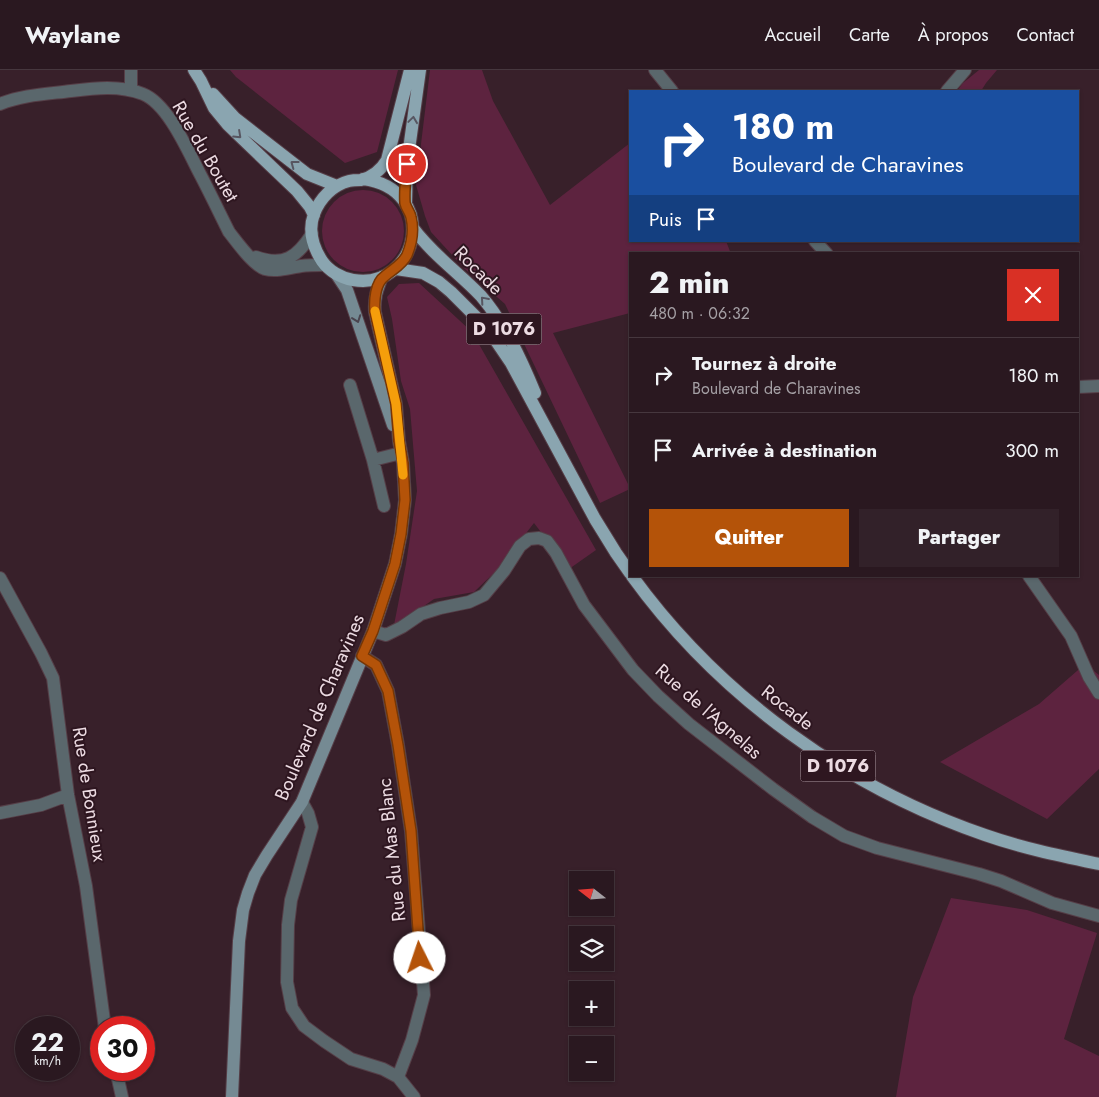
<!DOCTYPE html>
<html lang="fr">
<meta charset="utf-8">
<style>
body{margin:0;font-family:Jost,sans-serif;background:#322129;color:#f1f3f6;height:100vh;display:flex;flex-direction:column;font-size:19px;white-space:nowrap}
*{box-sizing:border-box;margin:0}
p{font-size:16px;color:#a5a0a5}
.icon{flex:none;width:28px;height:28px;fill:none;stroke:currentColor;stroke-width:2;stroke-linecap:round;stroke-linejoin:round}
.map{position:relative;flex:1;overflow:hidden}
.details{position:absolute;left:629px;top:182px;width:450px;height:325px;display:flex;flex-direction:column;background:#2a1820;border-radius:0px;box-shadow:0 1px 4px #0004,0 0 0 1px #46373e}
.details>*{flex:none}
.hud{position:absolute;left:629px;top:20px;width:450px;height:152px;border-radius:0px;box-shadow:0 1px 4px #0004,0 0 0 1px #46373e;background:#1a4fa0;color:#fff;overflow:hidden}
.needle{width:32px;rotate:287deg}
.buttons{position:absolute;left:569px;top:801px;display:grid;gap:10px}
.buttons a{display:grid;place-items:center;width:45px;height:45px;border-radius:0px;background:#2a1820;box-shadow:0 1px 4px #0004,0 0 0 1px #46373e;font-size:25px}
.speed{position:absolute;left:15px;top:946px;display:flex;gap:10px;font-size:25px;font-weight:700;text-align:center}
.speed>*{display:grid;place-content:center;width:65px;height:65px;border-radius:50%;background:#2a1820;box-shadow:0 1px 4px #0004,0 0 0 1px #46373e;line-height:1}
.speed small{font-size:12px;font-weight:400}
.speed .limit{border:8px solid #d22;background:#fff;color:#111}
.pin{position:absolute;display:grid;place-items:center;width:42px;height:42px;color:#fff;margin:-21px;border:2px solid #fff;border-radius:50%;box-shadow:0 1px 5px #0007}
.me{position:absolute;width:55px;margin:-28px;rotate:356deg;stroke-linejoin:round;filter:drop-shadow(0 0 4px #0008)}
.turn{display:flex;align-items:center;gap:18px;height:105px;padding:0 20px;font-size:22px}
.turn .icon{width:65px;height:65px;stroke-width:2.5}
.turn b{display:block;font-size:35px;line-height:42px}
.then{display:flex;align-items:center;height:48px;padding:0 20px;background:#0003;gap:10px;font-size:19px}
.round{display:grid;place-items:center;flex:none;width:52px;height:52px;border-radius:0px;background:#322129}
.head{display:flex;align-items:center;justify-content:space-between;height:85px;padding:0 20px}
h1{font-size:30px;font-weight:800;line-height:38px}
.button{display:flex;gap:10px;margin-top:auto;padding:10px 20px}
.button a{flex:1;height:58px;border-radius:0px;background:#b45309;color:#fff;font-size:20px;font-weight:800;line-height:58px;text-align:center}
.button a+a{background:#322129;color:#f1f3f6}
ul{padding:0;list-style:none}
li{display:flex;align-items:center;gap:15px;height:75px;padding:0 20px;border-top:1px solid #46373e}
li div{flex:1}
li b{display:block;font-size:19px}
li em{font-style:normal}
header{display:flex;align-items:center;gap:30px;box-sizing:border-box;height:70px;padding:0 25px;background:#2a1820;border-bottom:1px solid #46373e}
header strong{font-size:24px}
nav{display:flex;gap:28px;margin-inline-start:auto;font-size:18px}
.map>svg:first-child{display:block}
.green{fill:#5d233f}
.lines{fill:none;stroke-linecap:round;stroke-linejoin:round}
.street-casing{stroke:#553e47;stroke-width:14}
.secondary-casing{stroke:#553e47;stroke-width:14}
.primary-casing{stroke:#553e47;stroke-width:14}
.street{stroke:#5a676c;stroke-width:12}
.secondary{stroke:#758a93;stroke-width:12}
.primary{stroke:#8aa5b0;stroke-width:12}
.oneway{stroke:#575661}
.oneway2{stroke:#4a444e}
.route-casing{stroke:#753606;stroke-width:12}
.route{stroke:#b45309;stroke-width:9}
.slow{stroke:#f59e0b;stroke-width:9}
.labels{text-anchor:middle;stroke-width:4;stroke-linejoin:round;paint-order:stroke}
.shield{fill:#2e1620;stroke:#b3a0a8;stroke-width:1}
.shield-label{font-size:18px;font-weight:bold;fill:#ecdbe2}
.street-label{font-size:19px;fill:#ecdbe2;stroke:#2e1620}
</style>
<header>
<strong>Waylane</strong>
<nav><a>Accueil</a><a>Carte</a><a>À propos</a><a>Contact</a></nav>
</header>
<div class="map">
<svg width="1099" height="1027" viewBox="0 0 1099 1027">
<rect width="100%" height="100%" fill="#38202a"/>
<path class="green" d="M 230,0 L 398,0 L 377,82 L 345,93 L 236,7 Z
M 430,0 L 482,0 L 493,31 L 550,135 L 630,73 L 630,171 L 726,171 L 731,184 L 630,184 L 630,243 L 553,263 L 630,418 L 630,419 L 600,433 L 505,234 L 465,199 L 431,162 L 425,146 L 416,115 Z
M 979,0 L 997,0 L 986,13 L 981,21 L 957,21 L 963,13 Z
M322 161a41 41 0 1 1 82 0a41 41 0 1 1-82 0Z
M 419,213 L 472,262 L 596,480 L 569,499 L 534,453 L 498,499 L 474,522 L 434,529 L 398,554 L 394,555 L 406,494 L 417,421 L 410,339 L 401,311 L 392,249 L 387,227 L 399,214 Z
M 1085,594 L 1099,605 L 1099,699 L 1047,749 L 940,692 L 1039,634 Z
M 951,828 L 1027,840 L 1097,863 L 1064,969 L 1099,986 L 1099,1027 L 896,1027 L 913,927 Z"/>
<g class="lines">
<defs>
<path id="street" d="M 655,0 L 672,21
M 131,20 L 131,0
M 947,21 L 965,0
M 0,34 C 22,25 47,24 71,21 C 95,18 120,15 143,24 C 168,34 188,81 200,104 C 210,123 219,142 229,162 C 237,172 253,195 265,199 C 276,202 290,198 301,196 C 309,195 317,195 325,195
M 815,171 L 827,184
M 256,187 C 284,197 297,187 312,164
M 350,315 L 373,390 L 384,436
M 1078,317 L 1099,316
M 373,390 L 401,383
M 1029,506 L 1071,566 L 1089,607 L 1099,623
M 0,508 L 41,583 L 53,608 L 68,725 L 86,816 L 105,958
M 373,561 L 386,565 L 402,557 L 421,544 L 440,538 L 469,532 L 484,525 L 504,501 L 520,476 L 529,469 L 539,468 L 547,471 L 556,483 L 584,535 L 633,600 L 658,626 L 689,654 L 773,719 L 812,747 L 844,766 L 877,778 L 979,804 L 1001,811 L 1052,833 L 1099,846
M 362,586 L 376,595 L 388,621 L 398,675 L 411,761 L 424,925 L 412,970 L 398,1007
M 302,732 L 308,743 L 312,757 L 291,830 L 288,855 L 287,912 L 292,938 L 304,956 L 324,971 L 351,989 L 383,999 L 398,1007 L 414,1027
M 0,743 L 41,735 L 68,725
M 116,1000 L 122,1027"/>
<path id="secondary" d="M 337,205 L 347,220 L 393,355
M 232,1027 L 239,871 L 243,840 L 248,823 L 255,805 L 267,785 L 302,732 L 373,561 L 395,494 L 401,464 L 405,430 L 403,393 L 399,371 L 396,334 L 375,242 C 374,227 377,220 382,207"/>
<path id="primary" d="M 194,0 L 201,11 L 214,38 L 228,55 L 297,121 L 310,137 L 314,145
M 213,24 L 235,48 L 307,104 L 337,116
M 363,109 C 441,119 419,221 353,210 C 341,208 329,201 322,191 C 313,177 308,160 314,144 C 320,128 333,115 349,111 C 353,110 357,110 361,110 C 372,107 381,100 387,90 L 410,0
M 406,134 L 407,94 L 420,0
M 413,158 C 432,184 459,203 481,226 C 505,254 521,289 535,323
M 396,199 L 423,203 L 439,212 L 451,222 L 476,247 L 494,268 L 511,293 L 595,449 L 616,483 L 630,503
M 632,506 C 719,626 845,717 985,765 C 1022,778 1061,786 1099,794"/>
</defs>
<use href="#street" class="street-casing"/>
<use href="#secondary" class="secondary-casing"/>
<use href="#primary" class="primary-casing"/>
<use href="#street" class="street"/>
<use href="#secondary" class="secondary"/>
<use href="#primary" class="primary"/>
</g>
<defs><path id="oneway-chevron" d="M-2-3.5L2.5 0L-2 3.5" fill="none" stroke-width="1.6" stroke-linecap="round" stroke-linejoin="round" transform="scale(1.25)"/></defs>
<g class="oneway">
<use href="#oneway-chevron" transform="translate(413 50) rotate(-82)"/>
<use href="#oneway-chevron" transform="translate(238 65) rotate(43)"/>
<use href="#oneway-chevron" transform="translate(294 94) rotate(-143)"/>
<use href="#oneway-chevron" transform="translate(484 230) rotate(-131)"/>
</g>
<use class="oneway2" href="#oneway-chevron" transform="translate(357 249) rotate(70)"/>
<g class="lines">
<defs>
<path id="route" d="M 407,94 C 406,106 404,120 405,133 C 406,138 410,142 411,147 C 414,160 412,173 407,185 C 402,195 393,199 385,206 C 375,213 374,231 375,242 L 396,334 L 399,371 L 403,393 L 405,430 L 401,464 L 395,494 L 373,561 L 362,586 L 376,595 L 388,621 L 398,675 L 411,761 L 420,888"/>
</defs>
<use href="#route" class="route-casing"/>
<use href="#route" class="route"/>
<path class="slow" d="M 375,241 L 396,334 L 403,405"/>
</g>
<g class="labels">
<g class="shield">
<rect x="466.5" y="243.5" width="75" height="31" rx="4"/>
<rect x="800.5" y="680.5" width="75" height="31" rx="4"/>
</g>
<g class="shield-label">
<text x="504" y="265">D 1076</text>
<text x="838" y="702">D 1076</text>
</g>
<g class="street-label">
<text transform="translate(206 81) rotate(60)" y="7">Rue du Boutet</text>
<text transform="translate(479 200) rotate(45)" y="7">Rocade</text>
<text transform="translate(319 637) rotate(-67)" y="7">Boulevard de Charavines</text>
<text transform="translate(788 637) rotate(38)" y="7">Rocade</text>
<text transform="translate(709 641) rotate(41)" y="7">Rue de l'Agnelas</text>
<text transform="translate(90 724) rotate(81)" y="7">Rue de Bonnieux</text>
<text transform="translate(391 780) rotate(-96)" y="7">Rue du Mas Blanc</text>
</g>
</g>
</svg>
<div class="buttons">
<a><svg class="needle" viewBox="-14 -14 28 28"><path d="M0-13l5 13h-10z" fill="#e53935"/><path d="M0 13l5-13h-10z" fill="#a5a0a5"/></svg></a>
<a><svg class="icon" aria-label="layers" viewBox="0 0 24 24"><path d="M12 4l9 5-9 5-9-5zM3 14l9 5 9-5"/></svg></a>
<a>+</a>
<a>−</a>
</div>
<div class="speed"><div>22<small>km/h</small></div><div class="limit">30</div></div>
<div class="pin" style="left:407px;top:94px;background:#d93025"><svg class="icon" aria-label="arrive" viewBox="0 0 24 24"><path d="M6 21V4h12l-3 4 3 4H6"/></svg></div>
<svg class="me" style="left:420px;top:888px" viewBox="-20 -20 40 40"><circle r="19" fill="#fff"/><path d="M0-13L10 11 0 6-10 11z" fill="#b45309"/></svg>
<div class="hud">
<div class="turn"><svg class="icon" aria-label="right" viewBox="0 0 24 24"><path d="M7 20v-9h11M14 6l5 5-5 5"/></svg><div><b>180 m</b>Boulevard de Charavines</div></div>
<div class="then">Puis<svg class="icon" aria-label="arrive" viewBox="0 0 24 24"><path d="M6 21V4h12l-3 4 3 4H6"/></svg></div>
</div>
<section class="details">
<div class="head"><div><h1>2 min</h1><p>480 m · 06:32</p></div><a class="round" style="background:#d93025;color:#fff"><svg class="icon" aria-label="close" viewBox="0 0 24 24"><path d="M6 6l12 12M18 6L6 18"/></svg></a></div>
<ul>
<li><svg class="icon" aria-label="right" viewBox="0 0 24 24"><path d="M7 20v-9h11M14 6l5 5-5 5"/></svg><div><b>Tournez à droite</b><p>Boulevard de Charavines</p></div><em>180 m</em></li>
<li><svg class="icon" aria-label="arrive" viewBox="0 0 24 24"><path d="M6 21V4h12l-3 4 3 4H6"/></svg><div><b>Arrivée à destination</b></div><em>300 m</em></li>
</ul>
<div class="button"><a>Quitter</a><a>Partager</a></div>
</section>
</div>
